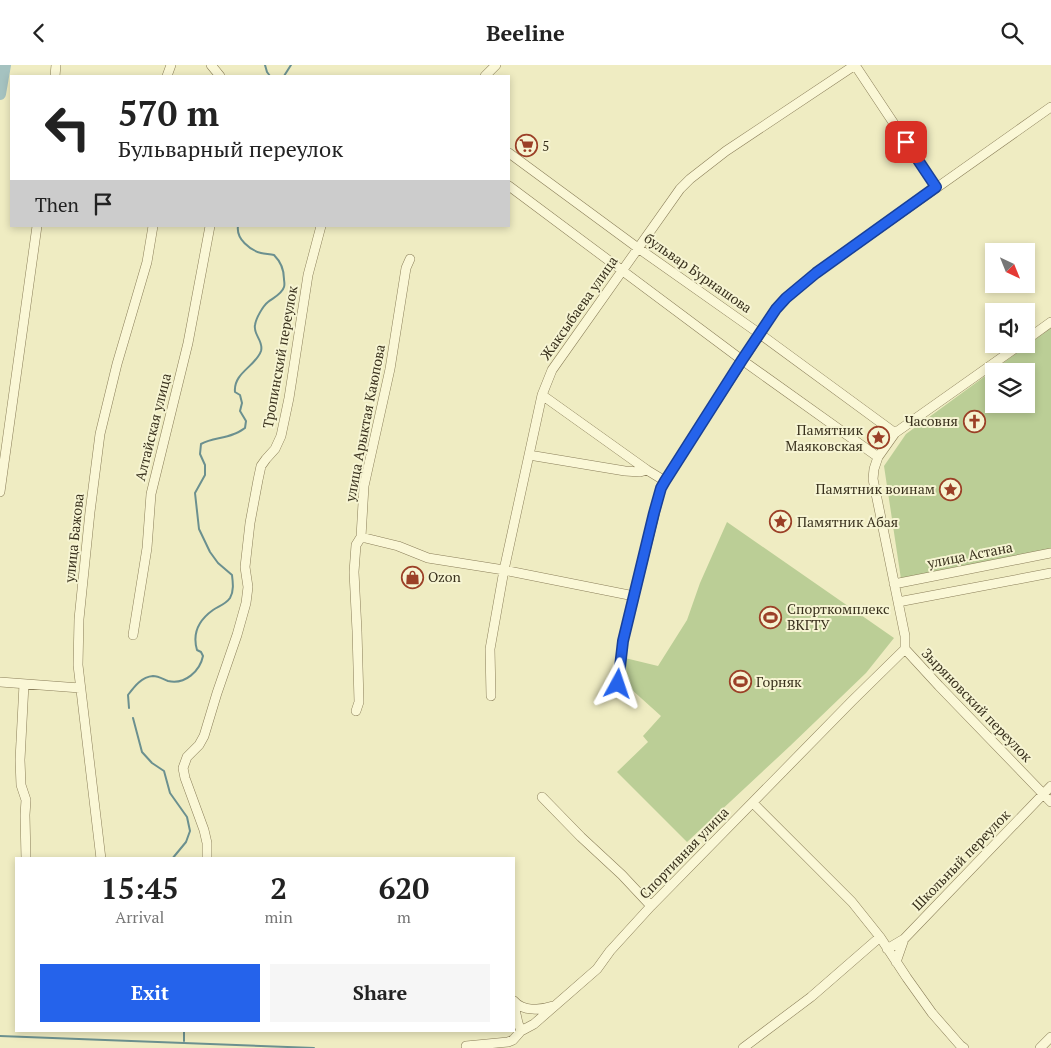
<!DOCTYPE html>
<meta charset="utf-8">
<style>
body{margin:0;font-family:"PT Serif",serif;background:#f6f6f6;color:#222;height:100vh;display:flex;flex-direction:column;font-size:19px;white-space:nowrap}
*{box-sizing:border-box;margin:0}
p{font-size:16px;color:#767676}
.icon{flex:none;width:28px;height:28px;fill:none;stroke:currentColor;stroke-width:2;stroke-linecap:round;stroke-linejoin:round}
.map{position:relative;flex:1;overflow:hidden}
.side{position:absolute;left:15px;top:792px;width:500px;height:175px;display:flex;flex-direction:column;background:#fff;border-radius:0px;box-shadow:0 2px 8px #0003}
.side>*{flex:none}
.guide{position:absolute;left:10px;top:10px;width:500px;height:152px;border-radius:0px;box-shadow:0 2px 8px #0003;background:#fff;color:#222;overflow:hidden}
.needle{width:32px;rotate:137deg}
.controls{position:absolute;left:985px;top:178px;display:grid;gap:10px}
.controls a{display:grid;place-items:center;width:50px;height:50px;border-radius:0px;background:#fff;box-shadow:0 2px 8px #0003;font-size:25px}
.pin{position:absolute;display:grid;place-items:center;width:42px;height:42px;color:#fff;margin:-21px;border-radius:10px;box-shadow:0 2px 8px #0006}
.me{position:absolute;width:55px;margin:-28px;rotate:5deg;stroke-linejoin:round;filter:drop-shadow(0 0 4px #0008)}
.turn{display:flex;align-items:center;gap:18px;height:105px;padding:0 25px;font-size:22px}
.turn .icon{width:65px;height:65px;stroke-width:2.5}
.turn b{display:block;font-size:35px;line-height:42px}
.then{display:flex;align-items:center;height:48px;padding:0 25px;background:#0003;gap:10px;font-size:19px}
.eta{display:flex;justify-content:space-evenly;align-items:center;height:85px;text-align:center}
.eta b{font-size:30px;font-weight:600;line-height:35px}
.primary-button{display:flex;gap:10px;margin-top:auto;padding:10px 25px}
.primary-button a{flex:1;height:58px;border-radius:0px;background:#2563eb;color:#fff;font-size:20px;font-weight:600;line-height:58px;text-align:center}
.primary-button a+a{background:#f6f6f6;color:#222}
header{display:flex;justify-content:space-between;align-items:center;height:65px;padding:0 25px;background:#fff;font-size:22px;font-weight:600}
.map>svg:first-child{display:block}
.green{fill:#bbce96;fill-rule:evenodd}
.lines{fill:none;stroke-linecap:round;stroke-linejoin:round}
.stream{stroke:#6b908f;stroke-width:2}
.river{stroke:#a5c2c0;stroke-width:12}
.minor-casing{stroke:#8a7e59;stroke-width:10}
.minor{stroke:#faf7d6;stroke-width:9}
.route-casing{stroke:#184099;stroke-width:12}
.route{stroke:#2563eb;stroke-width:9}
.labels{text-anchor:middle;stroke-width:4;stroke-linejoin:round;paint-order:stroke}
.poi-label{font-size:14px;fill:#39311d;stroke:#f6f4d2;text-anchor:start}
.street-label{font-size:14px;fill:#39311d;stroke:#f6f4d2}
</style>
<header><svg class="icon" aria-label="back" viewBox="0 0 24 24"><path d="M15 5l-7 7 7 7"/></svg>Beeline<svg class="icon" aria-label="search" viewBox="0 0 24 24"><circle cx="10" cy="10" r="6"/><path d="M15 15l6 6"/></svg></header>
<div class="map">
<svg width="1051" height="983" viewBox="0 0 1051 983">
<rect width="100%" height="100%" fill="#efecc2"/>
<path class="green" d="M 1051,263 L 1051,485 L 901,514 L 884,401 L 906,369 ZM 994,306 L 1026,306 L 1026,339 L 994,339 Z
M 727,457 L 894,573 L 866,608 L 790,681 L 687,777 L 617,707 L 648,677 L 643,671 L 661,651 L 621,615 L 625,593 L 658,601 L 687,555 L 700,518 Z"/>
<g class="lines">
<path class="stream" d="M 265,0 L 267,7 L 270,11
M 284,11 L 291,0
M 129,643 L 128,630 C 134,622 141,612 153,611 C 158,611 163,614 168,616 C 185,620 200,606 203,591 L 201,587 L 197,585 C 192,568 199,555 213,545 C 219,541 226,539 230,533 C 234,526 233,518 232,510 L 218,498 L 210,487 L 199,464 L 195,428 L 205,410 L 205,400 L 200,389 L 201,379 C 212,373 222,374 234,369 C 238,368 242,365 245,363 L 246,356 L 240,346 L 242,338 L 240,330 L 235,327 C 233,308 256,301 261,286 C 264,276 253,270 255,260 C 256,253 263,241 268,237 C 273,233 282,229 284,222 C 285,219 284,216 284,214 C 284,204 281,197 274,190 C 270,189 265,189 261,188 C 250,185 236,174 238,161
M 133,653 L 142,687 L 152,698 L 164,706 L 170,728 L 187,752 L 190,766 L 186,777 L 172,794
M 0,971 L 314,983
M 184,976 L 184,966"/>
<path class="river" d="M 0,29 L 5,0"/>
<defs>
<path id="minor" d="M 211,0 L 220,11
M 855,0 L 936,122
M 55,11 L 56,0
M 167,11 L 171,0
M 485,11 L 496,0
M 509,88 L 638,183 L 760,269 L 895,368
M 509,121 L 742,295 L 878,392
M 1026,275 L 1051,257
M 542,330 L 647,405 L 665,416
M 529,390 L 625,406 L 640,407 L 647,405
M 0,427 L 37,161
M 361,472 L 398,481 L 428,493 L 504,505 L 634,531
M 894,519 L 1051,488
M 898,537 L 1051,508
M 133,570 L 147,483 L 151,429 L 188,278 L 210,161
M 905,584 L 905,571 L 873,414 L 874,404 L 878,392 L 895,368 L 1021,279
M 905,584 L 939,621 L 1051,737
M 0,617 L 80,623
M 24,619 L 20,695 L 21,720 L 26,735 L 25,750 L 26,794
M 618,619 L 623,576 L 661,423 L 673,403 L 776,244 L 786,233 L 816,208 L 1051,42
M 491,631 L 490,584 L 504,505 L 542,330 L 552,305 L 680,124 L 690,114 L 726,86 L 855,0
M 356,646 L 359,637 L 357,566 L 354,507 L 356,480 L 361,472 L 364,421 L 390,304 L 406,203 L 410,194
M 542,732 L 581,772 L 622,810 L 651,841
M 753,738 L 852,837 L 880,872 L 907,913 L 932,948 L 960,980 L 964,983
M 101,794 L 78,600 L 79,554 L 90,447 L 100,369 L 117,299 L 147,197 L 153,161
M 207,794 L 207,778 L 204,765 L 185,713 L 183,703 L 187,692 L 199,680 L 204,671 L 217,628 L 237,570 L 246,538 L 248,522 L 245,502 L 250,458 L 258,415 L 261,401 L 266,394 L 275,384 L 281,371 L 289,333 L 308,210 L 321,161
M 887,884 L 904,874 L 1051,721
M 896,897 L 904,874
M 514,936 C 523,947 541,945 553,941
M 514,940 L 518,958 L 521,966
M 466,981 L 508,977 L 513,975 L 521,966 L 534,959 L 597,904 L 610,886 L 651,841 L 852,636 L 905,584
M 743,983 L 811,932 L 880,872
M 1040,983 L 1051,972"/>
</defs>
<use href="#minor" class="minor-casing"/>
<use href="#minor" class="minor"/>
</g>
<g class="lines">
<defs>
<path id="route" d="M 618,619 L 623,576 L 654,448 L 661,423 L 665,416 L 742,295 L 776,244 L 786,233 L 816,208 L 936,122 L 906,77"/>
</defs>
<use href="#route" class="route-casing"/>
<use href="#route" class="route"/>
</g>
<defs>
<symbol id="supermarket-ring" viewBox="-11 -11 22 22"><circle r="9.5" fill="#f6f4d2" stroke="#9b4027" stroke-width="1.5"/><path d="M-6-5.5h2.5l.6 2H6L4.5 2H-2.5L-4.4-4H-6ZM-1.5 3.2a1.3 1.3 0 1 0 .1 0ZM3 3.2a1.3 1.3 0 1 0 .1 0Z" fill="#9b4027"/></symbol>
<symbol id="church-ring" viewBox="-11 -11 22 22"><circle r="9.5" fill="#f6f4d2" stroke="#9b4027" stroke-width="1.5"/><path d="M-1.2-6h2.4v3.5h3.3v2.4h-3.3V6h-2.4V-.1h-3.3v-2.4h3.3Z" fill="#9b4027"/></symbol>
<symbol id="sight-ring" viewBox="-11 -11 22 22"><circle r="9.5" fill="#f6f4d2" stroke="#9b4027" stroke-width="1.5"/><path d="M0-6L1.8-2.2L6-1.7L2.9 1.2L3.7 5.4L0 3.3L-3.7 5.4L-2.9 1.2L-6-1.7L-1.8-2.2Z" fill="#9b4027"/></symbol>
<symbol id="shop-ring" viewBox="-11 -11 22 22"><circle r="9.5" fill="#f6f4d2" stroke="#9b4027" stroke-width="1.5"/><path d="M-5-2.5h2.3a2.7 3.5 0 0 1 5.4 0H5L5.5 6h-11ZM-1.5-2.5h3a1.5 2.3 0 0 0-3 0Z" fill="#9b4027"/></symbol>
<symbol id="stadium-ring" viewBox="-11 -11 22 22"><circle r="9.5" fill="#f6f4d2" stroke="#9b4027" stroke-width="1.5"/><path d="M0-5a6.5 5 0 1 0 0 10a6.5 5 0 1 0 0-10ZM-3.5-1.8h7v3.6h-7Z" fill="#9b4027"/></symbol>
</defs>
<g fill-rule="evenodd">
<use href="#supermarket-ring" x="514" y="68" width="25" height="25"/>
<use href="#church-ring" x="962" y="344" width="25" height="25"/>
<use href="#sight-ring" x="866" y="360" width="25" height="25"/>
<use href="#sight-ring" x="938" y="412" width="25" height="25"/>
<use href="#sight-ring" x="768" y="444" width="25" height="25"/>
<use href="#shop-ring" x="400" y="500" width="25" height="25"/>
<use href="#stadium-ring" x="758" y="540" width="25" height="25"/>
<use href="#stadium-ring" x="728" y="604" width="25" height="25"/>
</g>
<g class="labels">
<g class="poi-label">
<text x="542" y="86">5</text>
<text x="958" y="361" text-anchor="end">Часовня</text>
<text x="863" y="370" text-anchor="end">Памятник<tspan x="863" dy="16">Маяковская</tspan></text>
<text x="935" y="429" text-anchor="end">Памятник воинам</text>
<text x="797" y="462">Памятник Абая</text>
<text x="428" y="517">Ozon</text>
<text x="787" y="549">Спорткомплекс<tspan x="787" dy="16">ВКГТУ</tspan></text>
<text x="756" y="622">Горняк</text>
</g>
<g class="street-label">
<text transform="translate(698 208) rotate(35)" y="5">бульвар Бурнашова</text>
<text transform="translate(579 243) rotate(-55)" y="5">Жаксыбаева улица</text>
<text transform="translate(280 292) rotate(-80)" y="5">Тропинский переулок</text>
<text transform="translate(365 358) rotate(-79)" y="5">улица Арыктая Каюпова</text>
<text transform="translate(153 362) rotate(-76)" y="5">Алтайская улица</text>
<text transform="translate(74 473) rotate(-84)" y="5">улица Бажова</text>
<text transform="translate(970 490) rotate(-11)" y="5">улица Астана</text>
<text transform="translate(977 640) rotate(46)" y="5">Зыряновский переулок</text>
<text transform="translate(684 788) rotate(-46)" y="5">Спортивная улица</text>
<text transform="translate(961 795) rotate(-46)" y="5">Школьный переулок</text>
</g>
</g>
</svg>
<div class="controls">
<a><svg class="needle" viewBox="-14 -14 28 28"><path d="M0-13l5 13h-10z" fill="#e53935"/><path d="M0 13l5-13h-10z" fill="#767676"/></svg></a>
<a><svg class="icon" aria-label="sound" viewBox="0 0 24 24"><path d="M4 9h4l5-4v14l-5-4H4zM17 9q2 3 0 6"/></svg></a>
<a><svg class="icon" aria-label="layers" viewBox="0 0 24 24"><path d="M12 4l9 5-9 5-9-5zM3 14l9 5 9-5"/></svg></a>
</div>
<div class="pin" style="left:906px;top:77px;background:#d93025"><svg class="icon" aria-label="arrive" viewBox="0 0 24 24"><path d="M6 21V4h12l-3 4 3 4H6"/></svg></div>
<svg class="me" style="left:618px;top:619px" viewBox="-20 -20 40 40"><path d="M0-17L14 15 0 8-14 15z" fill="#2563eb" stroke="#fff" stroke-width="4"/></svg>
<div class="guide">
<div class="turn"><svg class="icon" aria-label="left" viewBox="0 0 24 24"><path d="M17 20v-9H6M10 6l-5 5 5 5"/></svg><div><b>570 m</b>Бульварный переулок</div></div>
<div class="then">Then<svg class="icon" aria-label="arrive" viewBox="0 0 24 24"><path d="M6 21V4h12l-3 4 3 4H6"/></svg></div>
</div>
<section class="side">
<div class="eta">
<div><b>15:45</b><p>Arrival</p></div>
<div><b>2</b><p>min</p></div>
<div><b>620</b><p>m</p></div>
</div>
<div class="primary-button"><a>Exit</a><a>Share</a></div>
</section>
</div>
